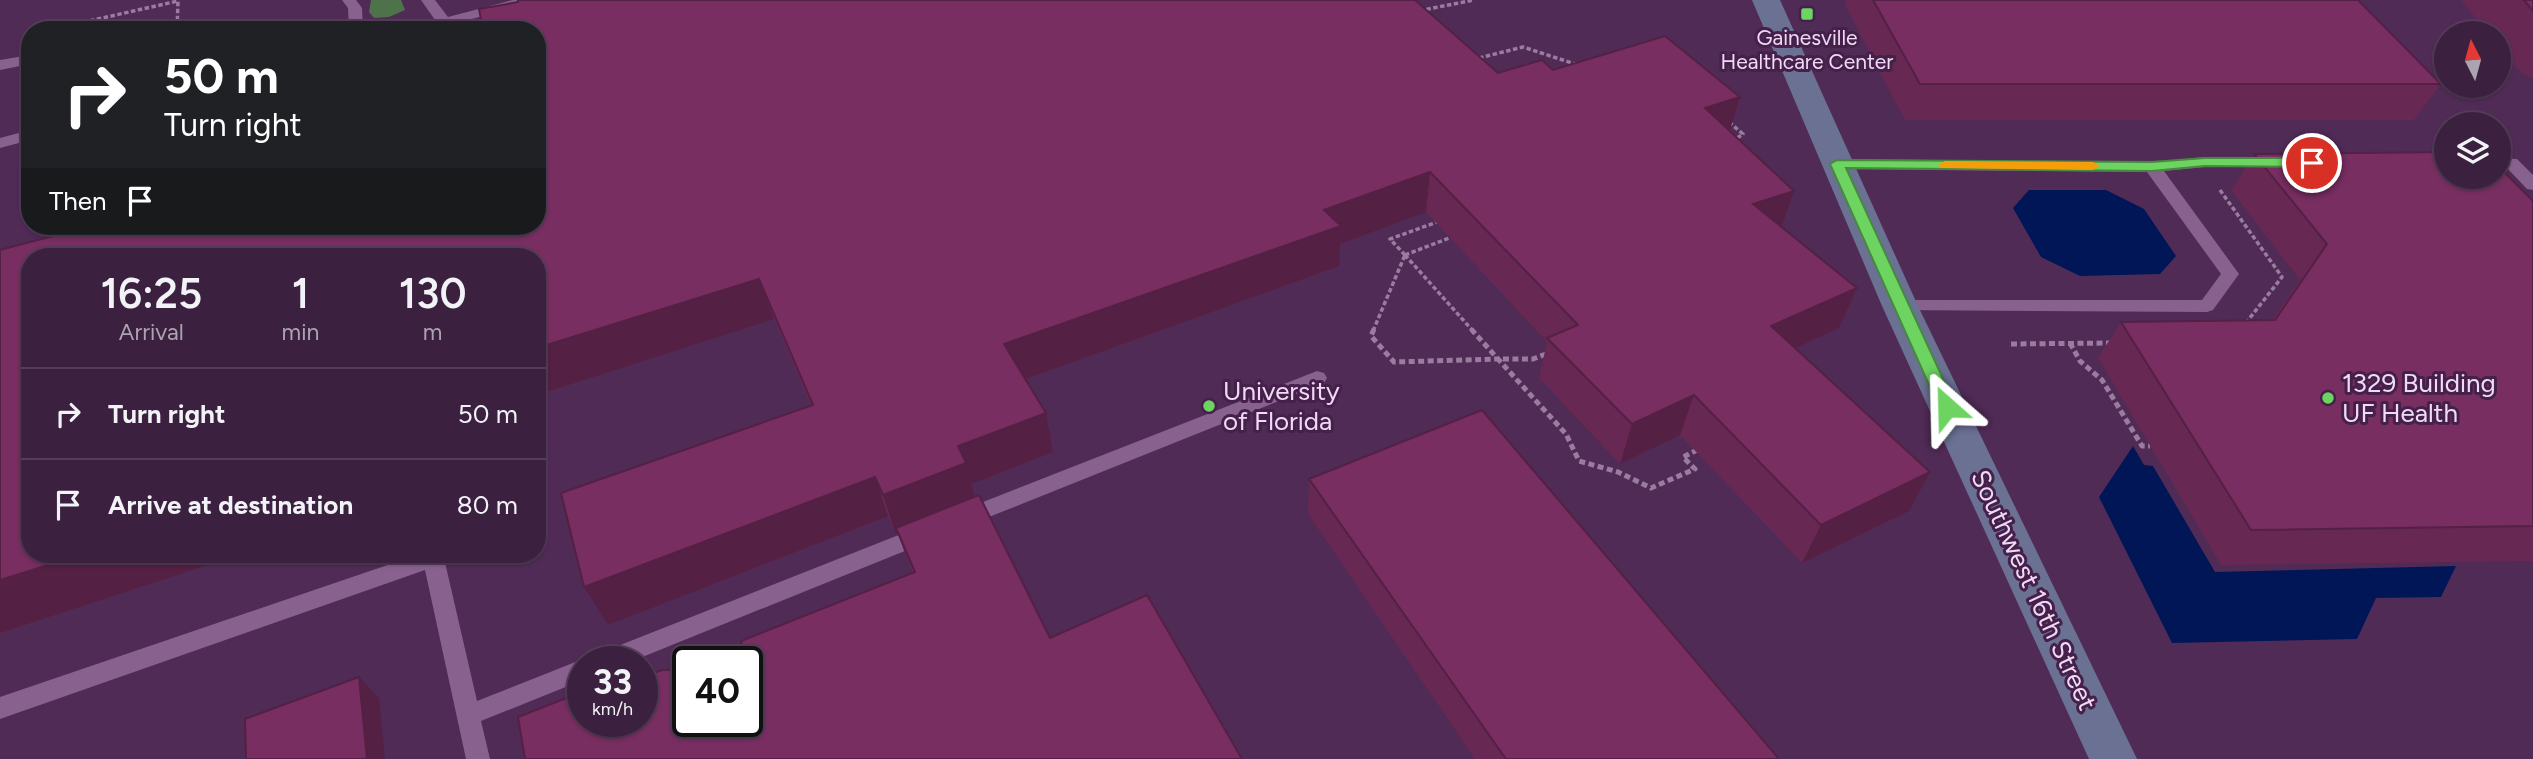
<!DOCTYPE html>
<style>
body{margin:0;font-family:Figtree,sans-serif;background:#432847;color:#f1f3f6;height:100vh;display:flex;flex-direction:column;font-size:26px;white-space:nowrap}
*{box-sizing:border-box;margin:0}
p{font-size:23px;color:#aca3b1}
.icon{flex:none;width:38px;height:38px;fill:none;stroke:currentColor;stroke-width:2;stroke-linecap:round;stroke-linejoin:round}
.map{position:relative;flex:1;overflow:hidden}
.side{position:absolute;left:21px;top:248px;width:525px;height:315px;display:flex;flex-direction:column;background:#3c2040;border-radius:28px;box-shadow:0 2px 5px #0004,0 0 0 2px #553e59}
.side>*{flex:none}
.banner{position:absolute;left:21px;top:21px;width:525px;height:214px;border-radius:28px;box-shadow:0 2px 5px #0004,0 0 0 2px #553e59;background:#202124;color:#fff;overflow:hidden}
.needle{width:46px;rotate:354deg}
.controls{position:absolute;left:2434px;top:21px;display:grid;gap:14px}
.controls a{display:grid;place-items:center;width:77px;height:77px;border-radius:50%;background:#3c2040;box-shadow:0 2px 5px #0004,0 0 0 2px #553e59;font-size:35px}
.speed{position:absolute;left:567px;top:646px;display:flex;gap:14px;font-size:35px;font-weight:700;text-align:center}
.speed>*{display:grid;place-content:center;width:91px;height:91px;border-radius:50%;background:#3c2040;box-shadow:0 2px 5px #0004,0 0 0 2px #553e59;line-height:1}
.speed small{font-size:18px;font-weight:400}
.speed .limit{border:4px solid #111;border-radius:10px;background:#fff;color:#111}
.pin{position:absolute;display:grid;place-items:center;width:60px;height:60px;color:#fff;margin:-30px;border:4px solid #fff;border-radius:50%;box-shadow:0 2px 7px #0007}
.me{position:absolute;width:77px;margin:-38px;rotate:335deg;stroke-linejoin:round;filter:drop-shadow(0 0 5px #0008)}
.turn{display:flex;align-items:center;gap:24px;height:147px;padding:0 28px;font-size:32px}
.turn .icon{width:91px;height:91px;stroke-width:2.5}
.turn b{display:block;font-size:49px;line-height:60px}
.then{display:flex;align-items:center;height:66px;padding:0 28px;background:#0003;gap:14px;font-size:26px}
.eta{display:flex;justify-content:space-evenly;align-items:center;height:119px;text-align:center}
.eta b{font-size:42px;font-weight:600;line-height:49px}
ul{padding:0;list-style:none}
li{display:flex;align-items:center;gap:21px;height:91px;padding:0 28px;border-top:2px solid #553e59}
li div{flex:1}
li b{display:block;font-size:26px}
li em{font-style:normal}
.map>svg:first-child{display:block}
.green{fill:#4e7249}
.water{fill:#001657}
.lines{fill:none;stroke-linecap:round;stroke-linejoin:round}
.path-far1{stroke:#9a7c9f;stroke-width:3.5;stroke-dasharray:4.5 2.5;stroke-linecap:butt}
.path{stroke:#9a7c9f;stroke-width:5;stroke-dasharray:6 3.5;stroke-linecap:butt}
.lane{fill:#89618f;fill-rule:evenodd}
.secondary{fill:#6a7193;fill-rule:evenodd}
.wall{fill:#672853}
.shaded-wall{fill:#542044}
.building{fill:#782e61;stroke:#542044;stroke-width:2}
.route{fill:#6dd361;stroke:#47893f;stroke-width:2}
.slow{fill:#f59e0b}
.poi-dot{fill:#6dd361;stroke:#44204b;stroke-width:2.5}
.labels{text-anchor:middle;stroke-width:6;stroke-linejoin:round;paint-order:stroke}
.far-poi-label{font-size:21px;fill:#f0daf4;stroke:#44204b}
.poi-label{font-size:26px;fill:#f0daf4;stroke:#44204b;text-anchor:start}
.street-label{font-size:26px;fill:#f0daf4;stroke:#44204b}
</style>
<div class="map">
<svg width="2533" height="759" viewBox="0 0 2533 759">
<rect width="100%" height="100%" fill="#502b56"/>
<path class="green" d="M 371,0 L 401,0 L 405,10 L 389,17 L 374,18 L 369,12 Z"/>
<path class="water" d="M 2029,190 L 2106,190 L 2144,209 L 2176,256 L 2160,274 L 2080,276 L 2041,257 L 2013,208 Z
M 2133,446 L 2144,465 L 2153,466 L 2215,572 L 2456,566 L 2441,597 L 2376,598 L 2357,639 L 2172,643 L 2099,497 Z"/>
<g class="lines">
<path class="path-far1" d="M 1426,12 L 1423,10 L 1474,0
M 49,30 L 178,1 L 177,30
M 234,30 L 263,25 L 279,30
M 1479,58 L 1523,47 L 1578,65
M 1729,122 L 1743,134 L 1733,141
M 2220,190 L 2282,277 L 2245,324
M 1405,255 L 1473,331
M 1405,255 L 1390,239 L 1440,221
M 1405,255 L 1452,237
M 1373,331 L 1405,255"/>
<path class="path" d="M 1374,329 L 1371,336 L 1394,362 L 1498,359 L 1471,329
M 2070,343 L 2080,361 L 2102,380 L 2142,446 L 2150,446
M 2011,344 L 2112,343
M 1546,354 L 1533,359 L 1498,359 L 1566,434 L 1579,461 L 1618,472 L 1651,488 L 1695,469 L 1683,457 L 1699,449"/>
<path class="lane" d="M 342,0 L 356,0 L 362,8 L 363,30 L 349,30 L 348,8 Z
M 421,0 L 435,0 L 448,17 L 513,0 L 537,0 L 535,3 L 452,24 L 454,30 L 406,30 L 435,20 Z
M 30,55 L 30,64 L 0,70 L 0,60 Z
M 30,130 L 30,140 L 0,148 L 0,138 Z
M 2205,157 L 2274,157 L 2282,162 L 2274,167 L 2205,167 L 2164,171 L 2239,274 L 2213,310 L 2207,312 L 1894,310 L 1891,306 L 1894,302 L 1900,300 L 2202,300 L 2221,274 L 2147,172 L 1837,169 L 1829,164 L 1837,159 L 2152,162 Z
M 2499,158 L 2517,159 L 2533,175 L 2533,190 L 2527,189 L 2507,168 L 2499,168 Z
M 1317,371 L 1324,373 L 1327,378 L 1324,383 L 969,525 L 962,527 L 955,525 L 951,519 L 955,513 Z
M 924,525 L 932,528 L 935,534 L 932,540 L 630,662 L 592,662 L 595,655 Z
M 417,555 L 442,555 L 444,558 L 477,701 L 583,659 L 590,662 L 583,662 L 583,680 L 481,721 L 490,759 L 466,759 L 425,570 L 0,719 L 0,697 Z"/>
<path class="secondary" d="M 1752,0 L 1780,0 L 1918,306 L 2137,759 L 2089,759 L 1882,306 Z"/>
</g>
<path class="wall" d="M 1846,0 L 2358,0 L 2441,84 L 2414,120 L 1905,120 L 1845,5 Z
M 2461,0 L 2533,0 L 2533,79 L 2524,74 L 2510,61 L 2499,47 L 2499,33 L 2488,33 Z
M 1553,70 L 1740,97 L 1729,131 L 1782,227 L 1857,288 L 1839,328 L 1795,348 L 1909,511 L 1802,563 L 1680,435 L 1620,464 L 1539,378 L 1547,342 L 1426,212 L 1340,244 L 1339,266 L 1026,379 L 1046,413 L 1053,452 L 971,484 L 974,497 L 1050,638 L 1242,759 L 583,721 L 758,696 L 913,573 L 905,554 L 898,533 L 896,534 L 888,516 L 608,625 L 584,587 L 811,406 L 774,319 L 537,395 L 537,257 L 30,555 L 238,555 L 0,633 L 0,250 L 1498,73 Z
M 2254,154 L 2533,201 L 2533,561 L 2221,565 L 2098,358 L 2121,322 L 2272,320 L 2300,280 L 2231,190 Z
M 1309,479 L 1779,759 L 1475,759 L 1308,514 Z"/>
<path class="shaded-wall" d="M 1740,97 L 1728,136 L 1705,108 Z
M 1430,172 L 1426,212 L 1340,244 L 1339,266 L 1012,384 L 1004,344 L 1324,210 Z
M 1794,191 L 1780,231 L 1753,204 Z
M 759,279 L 774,319 L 537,395 L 537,348 Z
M 1857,288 L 1839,328 L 1756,366 L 1771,326 Z
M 1694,395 L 1680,435 L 1620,464 L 1632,424 Z
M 1046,413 L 1053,452 L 971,484 L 976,502 L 896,534 L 883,495 L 958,446 Z
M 1930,472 L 1909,511 L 1802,563 L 1821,525 Z
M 875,477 L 888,516 L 608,625 L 584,587 Z
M 80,555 L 238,555 L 0,633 L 0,580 Z
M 359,677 L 379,698 L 385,759 L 367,759 Z
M 574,695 L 583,707 L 583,720 L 578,713 Z"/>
<path class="building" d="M 518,0 L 1415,0 L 1498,73 L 1542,60 L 1553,70 L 1665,36 L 1740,97 L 1705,108 L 1794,191 L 1753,204 L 1857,288 L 1771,326 L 1930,472 L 1821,525 L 1694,395 L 1632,424 L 1547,338 L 1578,325 L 1430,172 L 1324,210 L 1341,226 L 1004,344 L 1046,413 L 958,446 L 966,463 L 883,495 L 875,477 L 584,587 L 561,493 L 813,405 L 759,279 L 537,348 L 537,257 L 30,257 L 30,555 L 80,555 L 0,580 L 0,250 L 91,226 L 537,226 L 537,30 L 483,30 L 479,9 L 518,2 Z
M 1873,0 L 2358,0 L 2441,84 L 1920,84 Z
M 2524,0 L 2533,0 L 2533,11 Z
M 2446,152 L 2446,177 L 2499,177 L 2499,167 L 2533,201 L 2533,526 L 2251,530 L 2121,322 L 2275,320 L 2327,244 L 2254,154 Z
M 1482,410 L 1779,759 L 1506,759 L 1309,479 Z
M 979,495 L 1050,638 L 1147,595 L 1242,759 L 525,759 L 518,717 L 574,695 L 578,713 L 583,710 L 583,721 L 642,721 L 642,676 L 663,670 L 684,670 L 688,671 L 688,721 L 747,721 L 747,692 L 758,696 L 741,641 L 915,572 L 896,528 Z
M 359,677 L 367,759 L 246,759 L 245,719 Z"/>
<path class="route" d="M 2205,158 L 2312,158 L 2319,163 L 2312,167 L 2205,166 L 2152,171 L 1846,168 L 1956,407 L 1947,413 L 1939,407 L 1830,164 L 1837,160 L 2152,162 Z"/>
<path class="slow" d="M 1945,161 L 2093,162 L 2100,166 L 2093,170 L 1940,168 L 1938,165 Z"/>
<g class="poi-dot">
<rect x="1800" y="7" width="14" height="14" rx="3.5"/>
<circle cx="2328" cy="398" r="7"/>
<circle cx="1209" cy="406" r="7"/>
</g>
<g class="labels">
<g class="far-poi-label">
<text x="1807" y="45">Gainesville<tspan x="1807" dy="24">Healthcare Center</tspan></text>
</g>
<g class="poi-label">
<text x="2342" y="392">1329 Building<tspan x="2342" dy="30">UF Health</tspan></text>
<text x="1223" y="400">University<tspan x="1223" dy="30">of Florida</tspan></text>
</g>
<g class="street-label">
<text transform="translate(2034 590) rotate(65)" y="9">Southwest 16th Street</text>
</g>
</g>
</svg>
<div class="controls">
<a><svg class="needle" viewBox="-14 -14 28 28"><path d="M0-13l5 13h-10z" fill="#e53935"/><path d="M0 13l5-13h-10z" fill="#aca3b1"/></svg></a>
<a><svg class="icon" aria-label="layers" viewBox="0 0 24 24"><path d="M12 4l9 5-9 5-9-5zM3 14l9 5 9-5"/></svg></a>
</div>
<div class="speed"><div>33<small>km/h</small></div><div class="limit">40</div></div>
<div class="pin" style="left:2312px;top:163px;background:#d93025"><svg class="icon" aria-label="arrive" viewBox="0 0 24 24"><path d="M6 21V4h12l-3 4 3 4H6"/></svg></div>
<svg class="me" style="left:1947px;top:407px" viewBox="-20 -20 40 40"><path d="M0-17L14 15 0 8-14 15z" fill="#6dd361" stroke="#fff" stroke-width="4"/></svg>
<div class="banner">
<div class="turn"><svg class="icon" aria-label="right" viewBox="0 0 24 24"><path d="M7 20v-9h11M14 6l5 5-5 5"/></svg><div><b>50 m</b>Turn right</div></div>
<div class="then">Then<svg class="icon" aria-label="arrive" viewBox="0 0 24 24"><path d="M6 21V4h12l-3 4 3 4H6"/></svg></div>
</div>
<section class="side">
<div class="eta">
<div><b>16:25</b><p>Arrival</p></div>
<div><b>1</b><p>min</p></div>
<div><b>130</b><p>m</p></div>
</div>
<ul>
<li><svg class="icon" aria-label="right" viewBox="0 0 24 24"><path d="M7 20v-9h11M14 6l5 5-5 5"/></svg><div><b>Turn right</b></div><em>50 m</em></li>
<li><svg class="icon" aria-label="arrive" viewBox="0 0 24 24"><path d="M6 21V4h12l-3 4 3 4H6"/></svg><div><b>Arrive at destination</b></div><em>80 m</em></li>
</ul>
</section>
</div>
